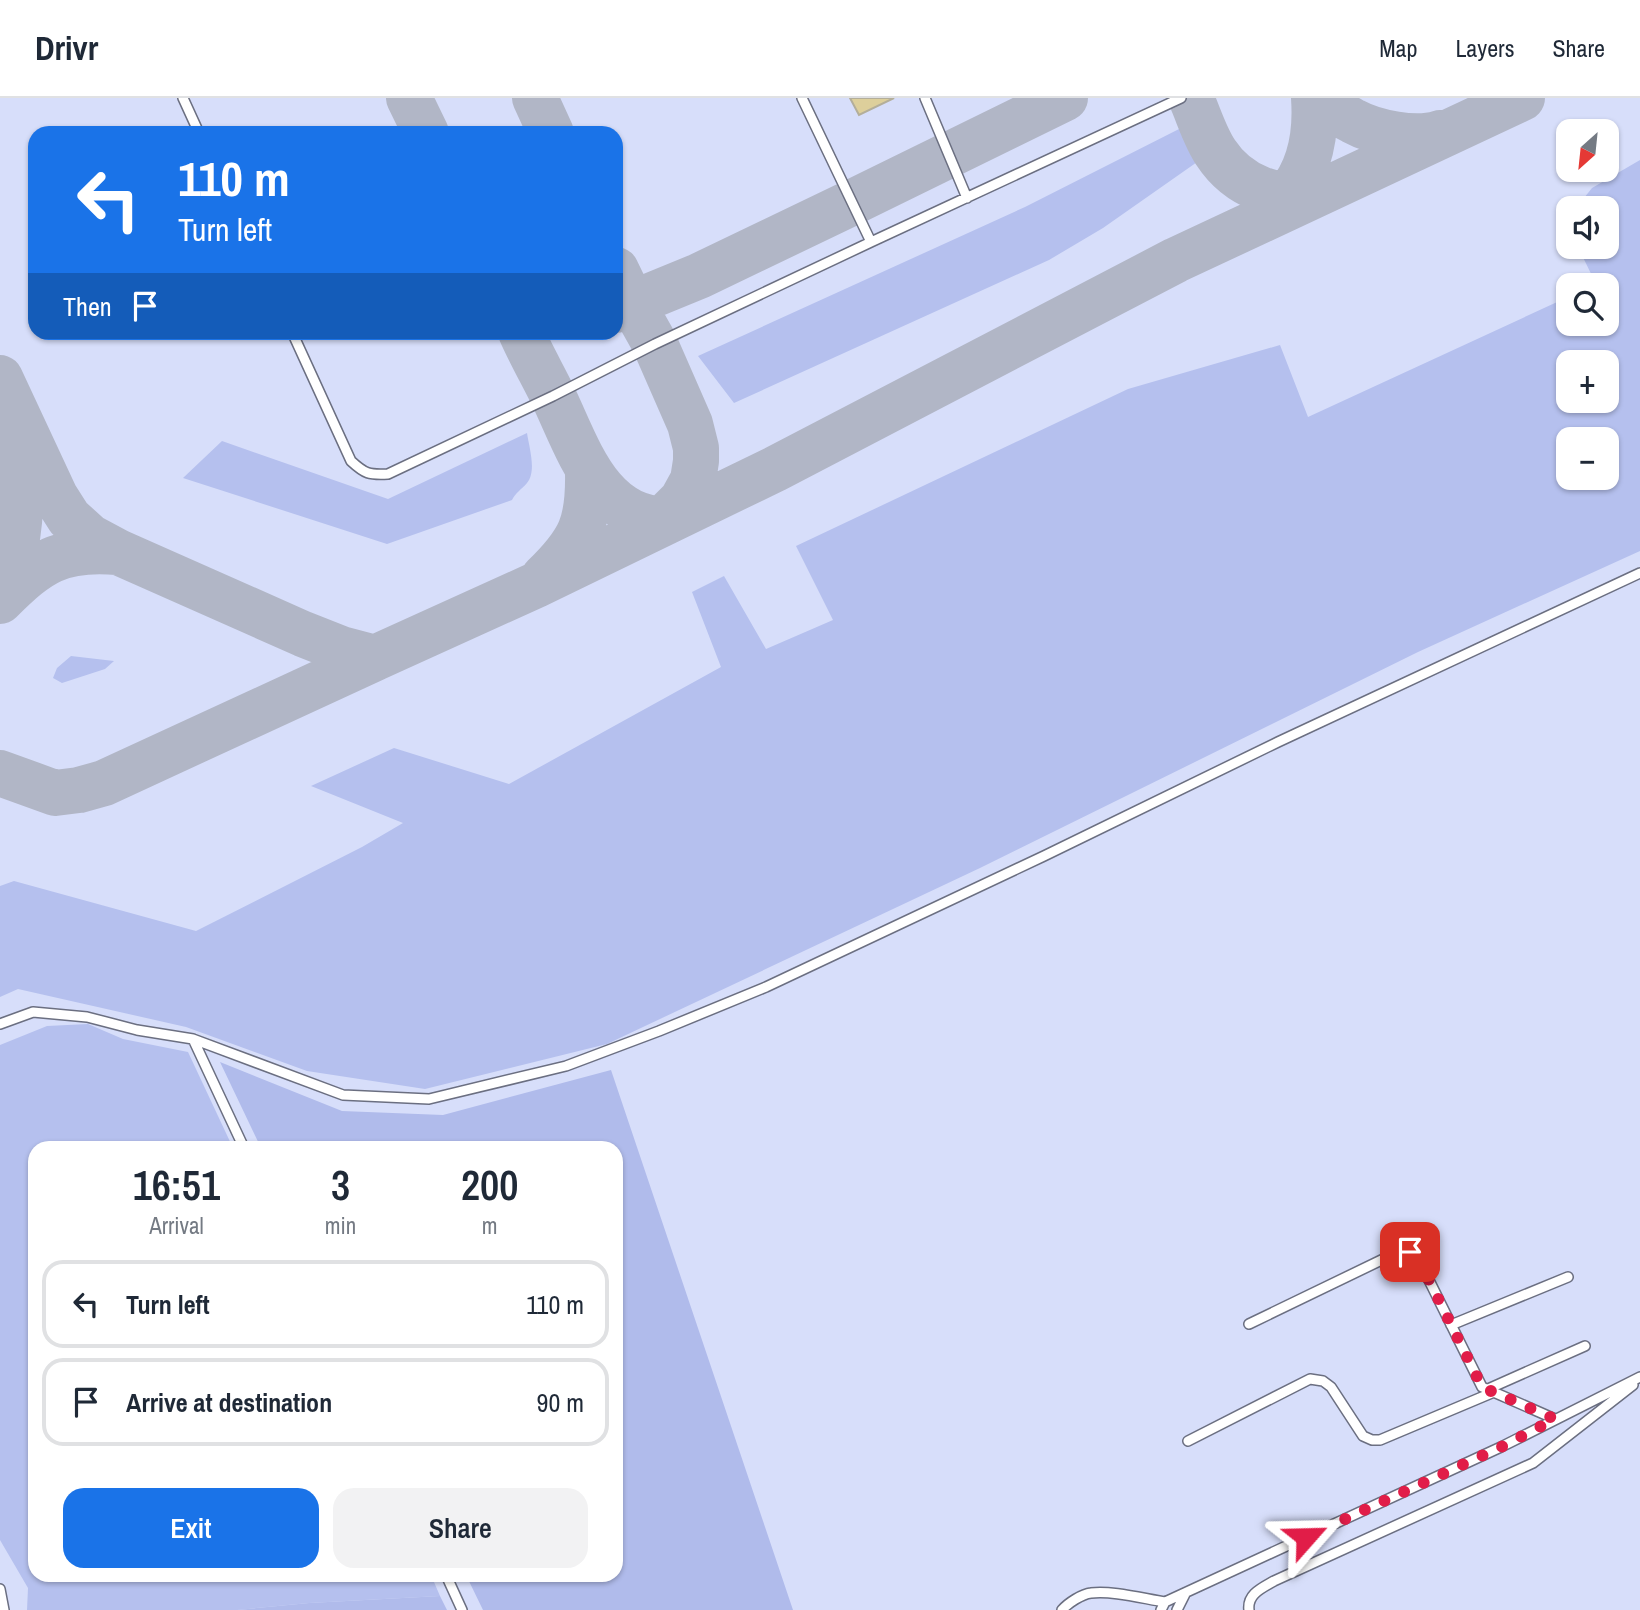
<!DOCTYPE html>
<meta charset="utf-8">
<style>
body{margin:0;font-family:"Archivo Narrow",sans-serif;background:#f2f2f3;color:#1f2937;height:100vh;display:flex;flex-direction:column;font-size:26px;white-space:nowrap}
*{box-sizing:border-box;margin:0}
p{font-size:23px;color:#747a83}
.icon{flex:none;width:38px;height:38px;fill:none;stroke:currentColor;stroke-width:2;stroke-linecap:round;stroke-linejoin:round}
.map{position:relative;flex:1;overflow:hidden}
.details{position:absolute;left:28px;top:1043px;width:595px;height:441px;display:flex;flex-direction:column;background:#fff;border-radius:21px;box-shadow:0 2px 5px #0004}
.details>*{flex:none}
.banner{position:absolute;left:28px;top:28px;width:595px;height:214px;border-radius:21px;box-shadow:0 2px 5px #0004;background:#1a73e8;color:#fff;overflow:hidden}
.needle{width:46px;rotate:207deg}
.controls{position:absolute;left:1556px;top:21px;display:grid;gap:14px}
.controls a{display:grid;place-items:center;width:63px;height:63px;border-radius:14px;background:#fff;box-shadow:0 2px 5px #0004;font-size:35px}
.pin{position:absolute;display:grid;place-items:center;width:60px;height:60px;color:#fff;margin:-30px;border-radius:14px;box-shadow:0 4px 10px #0006}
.me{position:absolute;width:77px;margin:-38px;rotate:65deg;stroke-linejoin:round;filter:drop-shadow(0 0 5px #0008)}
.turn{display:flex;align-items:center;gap:24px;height:147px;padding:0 35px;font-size:32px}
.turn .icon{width:91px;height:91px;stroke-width:2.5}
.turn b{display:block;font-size:49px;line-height:60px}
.then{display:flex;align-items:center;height:66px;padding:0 35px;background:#0003;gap:14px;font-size:26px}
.eta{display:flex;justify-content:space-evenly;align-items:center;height:119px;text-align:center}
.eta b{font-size:42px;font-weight:600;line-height:49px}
.cta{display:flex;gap:14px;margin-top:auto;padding:14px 35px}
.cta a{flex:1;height:80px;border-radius:21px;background:#1a73e8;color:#fff;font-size:28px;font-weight:600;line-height:80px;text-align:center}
.cta a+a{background:#f2f2f3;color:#1f2937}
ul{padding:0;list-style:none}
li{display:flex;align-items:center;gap:21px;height:88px;margin:0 14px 10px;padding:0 21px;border:4px solid #e0e1e3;border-radius:21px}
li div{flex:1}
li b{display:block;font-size:26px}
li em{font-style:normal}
header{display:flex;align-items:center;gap:42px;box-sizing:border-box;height:98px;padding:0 35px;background:#fff;border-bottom:2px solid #e0e1e3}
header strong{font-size:33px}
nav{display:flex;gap:38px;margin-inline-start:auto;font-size:24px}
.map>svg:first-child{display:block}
.built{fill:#d7defa;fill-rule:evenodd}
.green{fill:#b5c0ee;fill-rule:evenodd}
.forest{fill:#b0bbeb}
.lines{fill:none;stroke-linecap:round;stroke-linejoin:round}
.taxiway{stroke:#b1b6c6;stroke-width:46}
.building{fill:#ddcf9b;stroke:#b3ae9a;stroke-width:2}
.lane-casing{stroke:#6b6f81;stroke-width:12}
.lane{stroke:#fff;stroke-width:9}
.route{stroke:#e11d48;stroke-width:12;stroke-dasharray:0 21.6}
</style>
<header>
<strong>Drivr</strong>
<nav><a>Map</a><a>Layers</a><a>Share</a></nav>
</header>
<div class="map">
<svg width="1640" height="1512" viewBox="0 0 1640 1512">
<rect width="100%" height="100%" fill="#e5ebff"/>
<path class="built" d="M 0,0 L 1640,0 L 1640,1512 L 0,1512 ZM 1568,33 L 1606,33 L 1606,72 L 1568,72 ZM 35,35 L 616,35 L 616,234 L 35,234 ZM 1568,110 L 1606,110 L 1606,149 L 1568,149 ZM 1568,187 L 1606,187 L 1606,226 L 1568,226 ZM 1568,264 L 1606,264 L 1606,303 L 1568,303 ZM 1568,341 L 1606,341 L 1606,380 L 1568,380 ZM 35,1050 L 616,1050 L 616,1477 L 35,1477 Z"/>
<path class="green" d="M 1183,29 L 1200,62 L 1103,130 L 1049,162 L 734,305 L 698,258 L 1025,109 Z
M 1640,62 L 1640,453 L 1418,554 L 980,770 L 607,946 L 425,991 L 307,973 L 186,929 L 18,891 L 0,899 L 0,788 L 14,783 L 196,833 L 362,749 L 403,725 L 311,688 L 394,650 L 509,686 L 721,569 L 692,494 L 724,478 L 766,551 L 833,522 L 796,448 L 1128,291 L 1280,247 L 1308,319 L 1568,199 L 1568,226 L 1606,226 L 1606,187 L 1594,187 L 1596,186 L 1578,149 L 1606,149 L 1606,110 L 1576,110 L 1592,90 ZM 1568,264 L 1606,264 L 1606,303 L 1568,303 ZM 1568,341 L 1606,341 L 1606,380 L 1568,380 Z
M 527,335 C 529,349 537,373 527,385 C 521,392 516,394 512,402 L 387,446 L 183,380 L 222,343 L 388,401 Z
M 71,558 L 114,563 L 105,571 L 62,585 L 53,580 L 57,570 Z
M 88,926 L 123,941 L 188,954 L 233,1050 L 35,1050 L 35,1477 L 431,1477 L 440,1498 L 309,1505 L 237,1512 L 27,1512 L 28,1490 L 0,1442 L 0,947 L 47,928 Z"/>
<path class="forest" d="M 220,964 L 342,1013 L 443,1017 L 611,972 L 793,1512 L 483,1512 L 466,1477 L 616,1477 L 616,1050 L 261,1050 Z
M 440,1498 L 447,1512 L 237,1512 L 309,1505 Z"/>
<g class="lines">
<path class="taxiway" d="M 409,0 L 426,35
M 535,0 L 551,35
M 1191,0 C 1199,18 1205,39 1216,55 C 1237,87 1279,106 1317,93
M 1321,0 C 1331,8 1341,17 1353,23 C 1375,35 1416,43 1440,35
M 1271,113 C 1307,86 1317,43 1314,0
M 616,172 L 632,205 L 655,246 L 690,326 L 696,350 L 696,363 L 693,382 L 682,402 L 659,425
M 616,212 L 699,178 L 851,105 L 1065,0
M 521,234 C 531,257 544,279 555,302 C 579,353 601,425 671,421
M 0,280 L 55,398 L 69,420 L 90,439 L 118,454 L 303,536 L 341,551 L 375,560 L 536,487 L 775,371 L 1176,162 L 1522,0
M 544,479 C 581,443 589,425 588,374
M 0,499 C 4,487 9,475 12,463 C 23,422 22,378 15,337
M 0,503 C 39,464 60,449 118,454
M 0,675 L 55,695 L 79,692 L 104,685 L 375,560"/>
</g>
<path class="building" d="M 850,0 L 894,0 L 859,17 Z"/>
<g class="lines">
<defs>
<path id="lane" d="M 183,0 L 199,35
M 925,0 L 967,100
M 871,144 L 1181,0
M 292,234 L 351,363 C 365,376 369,377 388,376 L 553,298 L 655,246 L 871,144 L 802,0
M 0,926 L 33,914 L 87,919 L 137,932 L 193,941 L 343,997 L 429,1001 L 566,968 L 659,933 L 766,889 L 1044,758 L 1278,644 L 1640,475
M 193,941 L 244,1050
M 1249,1226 L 1398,1154 L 1410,1154 L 1417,1158 L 1482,1289 L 1555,1321
M 1451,1227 L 1568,1179
M 1488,1291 L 1585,1248
M 1188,1343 L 1310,1281 L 1323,1283 L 1331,1289 L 1363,1338 L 1372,1342 L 1380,1342 L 1494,1294
M 446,1477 L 462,1512
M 0,1491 L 4,1512
M 1062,1512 C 1068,1505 1082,1496 1091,1495 C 1111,1492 1145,1501 1165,1504
M 1161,1512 L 1165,1504 L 1501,1349 L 1640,1279
M 1177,1512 L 1185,1496
M 1249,1512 C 1247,1496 1262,1490 1274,1483 L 1533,1365 L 1633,1287"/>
</defs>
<use href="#lane" class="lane-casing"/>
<use href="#lane" class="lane"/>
</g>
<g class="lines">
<path class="route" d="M 1306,1439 L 1501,1349 L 1555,1321 L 1482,1289 L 1417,1158 L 1410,1154"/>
</g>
</svg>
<div class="controls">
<a><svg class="needle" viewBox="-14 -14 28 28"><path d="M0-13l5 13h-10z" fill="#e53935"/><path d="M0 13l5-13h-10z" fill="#747a83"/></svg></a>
<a><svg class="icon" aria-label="sound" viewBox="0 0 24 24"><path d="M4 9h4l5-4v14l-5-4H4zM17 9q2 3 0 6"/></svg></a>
<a><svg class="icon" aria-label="search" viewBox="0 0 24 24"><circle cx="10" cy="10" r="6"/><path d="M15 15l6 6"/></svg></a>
<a>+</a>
<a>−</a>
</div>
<div class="pin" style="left:1410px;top:1154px;background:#d93025"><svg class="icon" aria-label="arrive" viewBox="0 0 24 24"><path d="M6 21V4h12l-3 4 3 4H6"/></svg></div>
<svg class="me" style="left:1306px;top:1439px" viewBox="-20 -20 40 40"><path d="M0-17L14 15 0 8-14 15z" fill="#e11d48" stroke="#fff" stroke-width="4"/></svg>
<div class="banner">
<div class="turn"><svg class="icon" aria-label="left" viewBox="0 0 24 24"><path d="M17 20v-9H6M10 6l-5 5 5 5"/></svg><div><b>110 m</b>Turn left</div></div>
<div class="then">Then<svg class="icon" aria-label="arrive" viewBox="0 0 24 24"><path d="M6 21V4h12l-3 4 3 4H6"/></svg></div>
</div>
<section class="details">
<div class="eta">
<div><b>16:51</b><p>Arrival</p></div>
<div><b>3</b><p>min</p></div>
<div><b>200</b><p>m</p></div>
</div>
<ul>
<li><svg class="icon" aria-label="left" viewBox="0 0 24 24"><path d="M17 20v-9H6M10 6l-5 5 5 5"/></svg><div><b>Turn left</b></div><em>110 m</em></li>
<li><svg class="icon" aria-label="arrive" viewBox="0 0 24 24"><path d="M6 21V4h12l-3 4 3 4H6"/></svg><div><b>Arrive at destination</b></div><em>90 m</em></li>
</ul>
<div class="cta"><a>Exit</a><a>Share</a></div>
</section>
</div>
